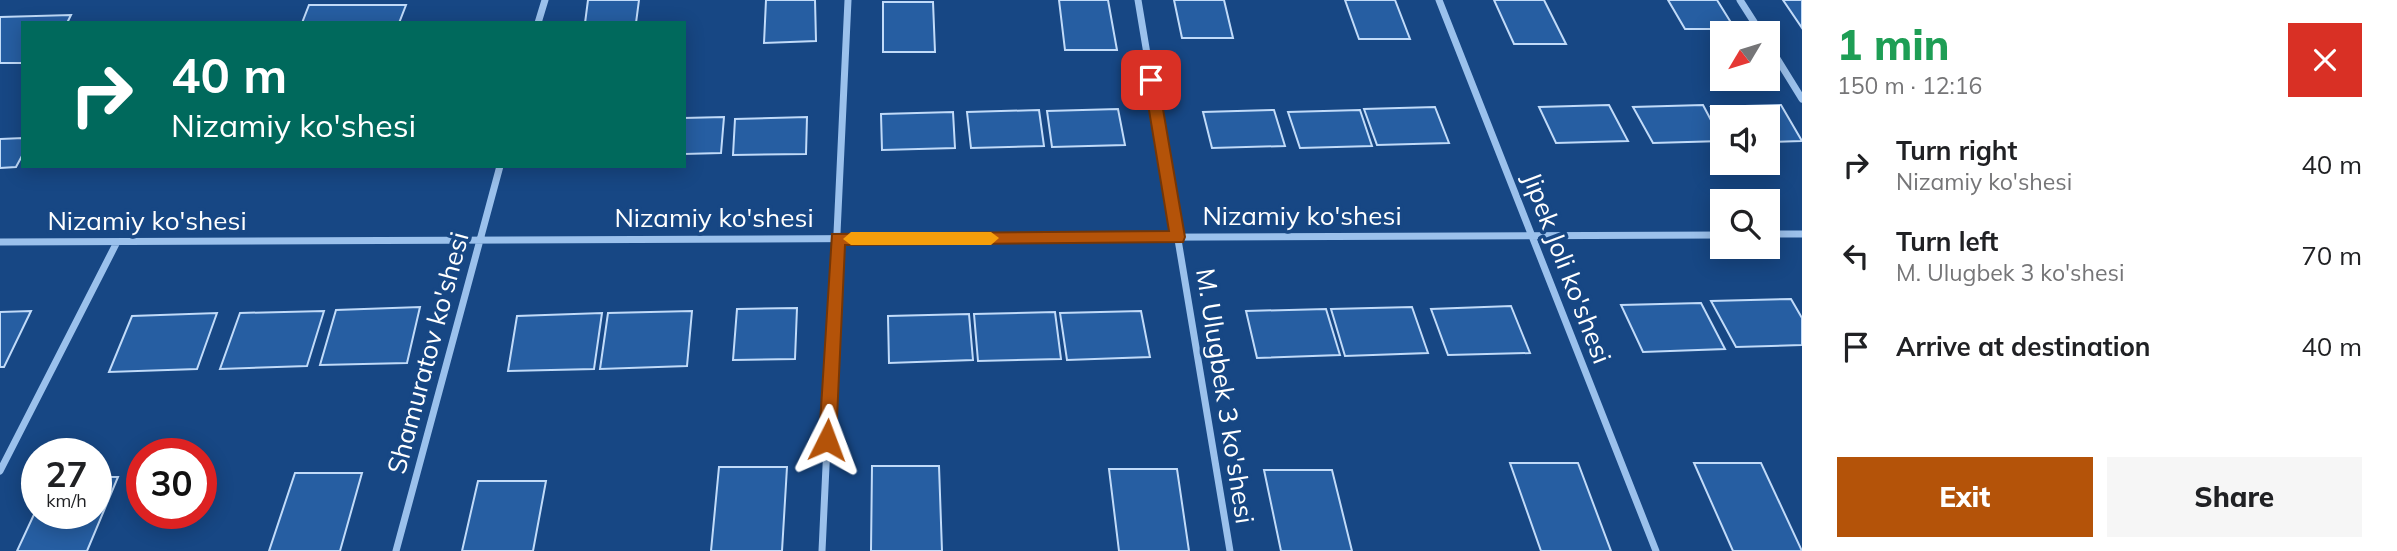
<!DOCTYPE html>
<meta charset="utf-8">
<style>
body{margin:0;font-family:Mulish,sans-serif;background:#f6f6f6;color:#202124;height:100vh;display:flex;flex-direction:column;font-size:26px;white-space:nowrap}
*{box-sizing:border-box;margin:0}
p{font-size:23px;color:#757577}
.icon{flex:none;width:38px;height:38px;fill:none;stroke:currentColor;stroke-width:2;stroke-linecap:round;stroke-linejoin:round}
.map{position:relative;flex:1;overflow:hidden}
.side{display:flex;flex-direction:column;background:#fff;width:595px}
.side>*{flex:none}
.banner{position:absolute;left:21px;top:21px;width:665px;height:147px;border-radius:0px;box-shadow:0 4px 18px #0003;background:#00695c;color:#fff;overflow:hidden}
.needle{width:46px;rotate:232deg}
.fabs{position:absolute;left:1710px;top:21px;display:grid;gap:14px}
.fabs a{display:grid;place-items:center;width:70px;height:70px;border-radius:0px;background:#fff;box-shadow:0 4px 18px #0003;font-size:35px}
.speed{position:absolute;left:21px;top:438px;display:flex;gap:14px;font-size:35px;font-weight:700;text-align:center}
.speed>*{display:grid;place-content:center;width:91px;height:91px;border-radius:50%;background:#fff;box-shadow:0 4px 18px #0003;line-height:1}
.speed small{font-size:18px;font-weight:400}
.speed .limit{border:10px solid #d22;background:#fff;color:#111}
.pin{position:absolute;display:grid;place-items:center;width:60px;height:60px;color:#fff;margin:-30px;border-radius:14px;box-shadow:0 4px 10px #0006}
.me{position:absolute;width:77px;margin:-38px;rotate:3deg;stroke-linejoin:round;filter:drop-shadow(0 0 5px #0008)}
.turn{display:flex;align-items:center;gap:24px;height:147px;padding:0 35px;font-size:32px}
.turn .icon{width:91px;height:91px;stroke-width:2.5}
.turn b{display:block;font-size:49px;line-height:60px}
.round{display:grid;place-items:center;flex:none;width:74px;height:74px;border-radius:0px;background:#f6f6f6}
.summary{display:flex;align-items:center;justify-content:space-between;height:119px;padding:0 35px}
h1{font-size:42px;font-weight:800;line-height:52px;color:#1e9e55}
.action{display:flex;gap:14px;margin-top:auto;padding:14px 35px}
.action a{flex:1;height:80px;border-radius:0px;background:#b45309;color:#fff;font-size:28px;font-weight:800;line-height:80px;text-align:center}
.action a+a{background:#f6f6f6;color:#202124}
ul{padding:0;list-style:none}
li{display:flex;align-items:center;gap:21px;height:91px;padding:0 35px}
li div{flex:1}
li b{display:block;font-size:26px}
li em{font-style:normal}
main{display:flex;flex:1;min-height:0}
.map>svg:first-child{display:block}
.building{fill:#265ea2;stroke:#c1dbf9;stroke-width:2}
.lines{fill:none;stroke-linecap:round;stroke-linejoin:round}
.minor{stroke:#9bc1ec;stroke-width:7}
.route{fill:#b45309;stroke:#753606;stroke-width:2}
.slow{fill:#f59e0b}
.labels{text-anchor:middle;stroke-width:7;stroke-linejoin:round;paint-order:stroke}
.street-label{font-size:26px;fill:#fff;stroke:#174784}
</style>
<main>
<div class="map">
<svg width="1802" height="551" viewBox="0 0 1802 551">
<rect width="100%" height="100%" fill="#174784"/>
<path class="building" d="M 588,0 L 639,0 L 636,23 L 585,23 Z
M 766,0 L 815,0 L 816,41 L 764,43 Z
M 1059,0 L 1108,0 L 1117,50 L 1065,50 Z
M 1174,0 L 1224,0 L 1233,38 L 1182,38 Z
M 1345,0 L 1395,0 L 1410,39 L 1359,39 Z
M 1494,0 L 1544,0 L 1566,44 L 1514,44 Z
M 1668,0 L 1717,0 L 1735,29 L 1685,29 Z
M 1783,0 L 1802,0 L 1802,28 Z
M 883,2 L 933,2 L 935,52 L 883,52 Z
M 309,5 L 406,5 L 399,23 L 302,23 Z
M 71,15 L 67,23 L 23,23 L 23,63 L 0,63 L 0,17 Z
M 1609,105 L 1628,141 L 1556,143 L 1539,107 Z
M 1703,105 L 1722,141 L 1653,143 L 1633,107 Z
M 1781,105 L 1802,141 L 1768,142 L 1768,117 L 1722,117 L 1722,125 L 1711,107 Z
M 1435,107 L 1449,143 L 1377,145 L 1364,109 Z
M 1118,109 L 1125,145 L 1052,147 L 1047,111 Z
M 1039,110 L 1044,146 L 971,148 L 967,112 Z
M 1274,110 L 1285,146 L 1212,148 L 1203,112 Z
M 1360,110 L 1372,146 L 1300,148 L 1288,112 Z
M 953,112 L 955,148 L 882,150 L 881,114 Z
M 724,117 L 721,153 L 684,154 L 684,118 Z
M 807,117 L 806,154 L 733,155 L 735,119 Z
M 23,138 L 23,154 L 16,167 L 0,168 L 0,139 Z
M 1791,299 L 1802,318 L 1802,345 L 1736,347 L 1711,301 Z
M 1701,303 L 1725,349 L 1643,352 L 1621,305 Z
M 1511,306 L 1530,353 L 1448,355 L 1431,309 Z
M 420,307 L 407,363 L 320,365 L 336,310 Z
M 1412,307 L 1428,353 L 1345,356 L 1331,309 Z
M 797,308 L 795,359 L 733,360 L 737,309 Z
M 1326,309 L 1340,355 L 1257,358 L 1246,311 Z
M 31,311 L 4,367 L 0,367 L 0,312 Z
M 324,311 L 307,366 L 220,369 L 240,313 Z
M 692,311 L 687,366 L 600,369 L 608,313 Z
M 1141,311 L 1150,357 L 1067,360 L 1060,313 Z
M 1055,312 L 1061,359 L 978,361 L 974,314 Z
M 217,313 L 197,369 L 109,372 L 132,316 Z
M 602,313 L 594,369 L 508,371 L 517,316 Z
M 969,314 L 973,360 L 889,363 L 888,316 Z
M 1510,463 L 1578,463 L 1611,551 L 1541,551 Z
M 1694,463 L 1761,463 L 1802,551 L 1733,551 Z
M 872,466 L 939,466 L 942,551 L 871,551 Z
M 719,467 L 787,467 L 782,551 L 711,551 Z
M 1109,469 L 1177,469 L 1189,551 L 1119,551 Z
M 1264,470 L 1332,470 L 1352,551 L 1281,551 Z
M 295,473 L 362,473 L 340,551 L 269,551 Z
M 96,477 L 118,477 L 87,551 L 17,551 L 37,508 L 37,513 L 96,513 Z
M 478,481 L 546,481 L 533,551 L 462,551 Z"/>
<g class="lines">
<path class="minor" d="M 1138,0 L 1230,551
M 1439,0 L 1656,551
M 1740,0 L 1761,33
M 538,23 L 545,0
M 1768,44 L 1802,99
M 1768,234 L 1802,234
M 0,242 L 1722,235
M 0,471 L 117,242
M 396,551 L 500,166
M 822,551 L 848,0"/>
</g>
<path class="route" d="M 1151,74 L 1158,80 L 1185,237 L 1183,242 L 845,245 L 836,440 L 834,446 L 821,446 L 819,440 L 832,234 L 1169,231 L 1144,80 Z"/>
<path class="slow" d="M 851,232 L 991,232 L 999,238 L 991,245 L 851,245 L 843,239 Z"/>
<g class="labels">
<g class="street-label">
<text x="1302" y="225">Nizamiy ko'shesi</text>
<text x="714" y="227">Nizamiy ko'shesi</text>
<text x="147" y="230">Nizamiy ko'shesi</text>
<text transform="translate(1567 268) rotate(69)" y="9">Jipek Joli ko'shesi</text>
<text transform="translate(428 353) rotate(-75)" y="9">Shamuratov ko'shesi</text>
<text transform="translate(1225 396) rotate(81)" y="9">M. Ulugbek 3 ko'shesi</text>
</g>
</g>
</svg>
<div class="fabs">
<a><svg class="needle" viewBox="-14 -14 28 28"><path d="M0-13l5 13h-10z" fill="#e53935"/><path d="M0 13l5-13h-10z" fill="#757577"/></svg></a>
<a><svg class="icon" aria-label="sound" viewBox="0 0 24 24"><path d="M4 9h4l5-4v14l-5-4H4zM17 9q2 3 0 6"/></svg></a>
<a><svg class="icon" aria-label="search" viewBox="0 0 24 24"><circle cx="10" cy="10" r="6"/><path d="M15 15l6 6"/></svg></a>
</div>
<div class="speed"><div>27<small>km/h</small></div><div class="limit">30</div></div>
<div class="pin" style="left:1151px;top:80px;background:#d93025"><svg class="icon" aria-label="arrive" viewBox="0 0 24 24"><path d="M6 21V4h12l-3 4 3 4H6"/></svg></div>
<svg class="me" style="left:827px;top:440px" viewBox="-20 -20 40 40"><path d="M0-17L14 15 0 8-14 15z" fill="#b45309" stroke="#fff" stroke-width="4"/></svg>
<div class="banner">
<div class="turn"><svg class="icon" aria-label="right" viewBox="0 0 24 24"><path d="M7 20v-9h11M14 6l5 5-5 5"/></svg><div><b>40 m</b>Nizamiy ko'shesi</div></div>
</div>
</div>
<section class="side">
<div class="summary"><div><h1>1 min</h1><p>150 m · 12:16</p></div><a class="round" style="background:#d93025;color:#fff"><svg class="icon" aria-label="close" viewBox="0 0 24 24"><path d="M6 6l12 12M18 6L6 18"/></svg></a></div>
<ul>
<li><svg class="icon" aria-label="right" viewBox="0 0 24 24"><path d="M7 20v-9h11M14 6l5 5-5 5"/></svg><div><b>Turn right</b><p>Nizamiy ko'shesi</p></div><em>40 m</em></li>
<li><svg class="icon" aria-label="left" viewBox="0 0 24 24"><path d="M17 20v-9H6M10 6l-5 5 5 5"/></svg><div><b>Turn left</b><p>M. Ulugbek 3 ko'shesi</p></div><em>70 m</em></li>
<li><svg class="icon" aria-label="arrive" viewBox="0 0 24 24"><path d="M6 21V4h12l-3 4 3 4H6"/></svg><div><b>Arrive at destination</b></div><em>40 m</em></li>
</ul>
<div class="action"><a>Exit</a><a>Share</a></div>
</section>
</main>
